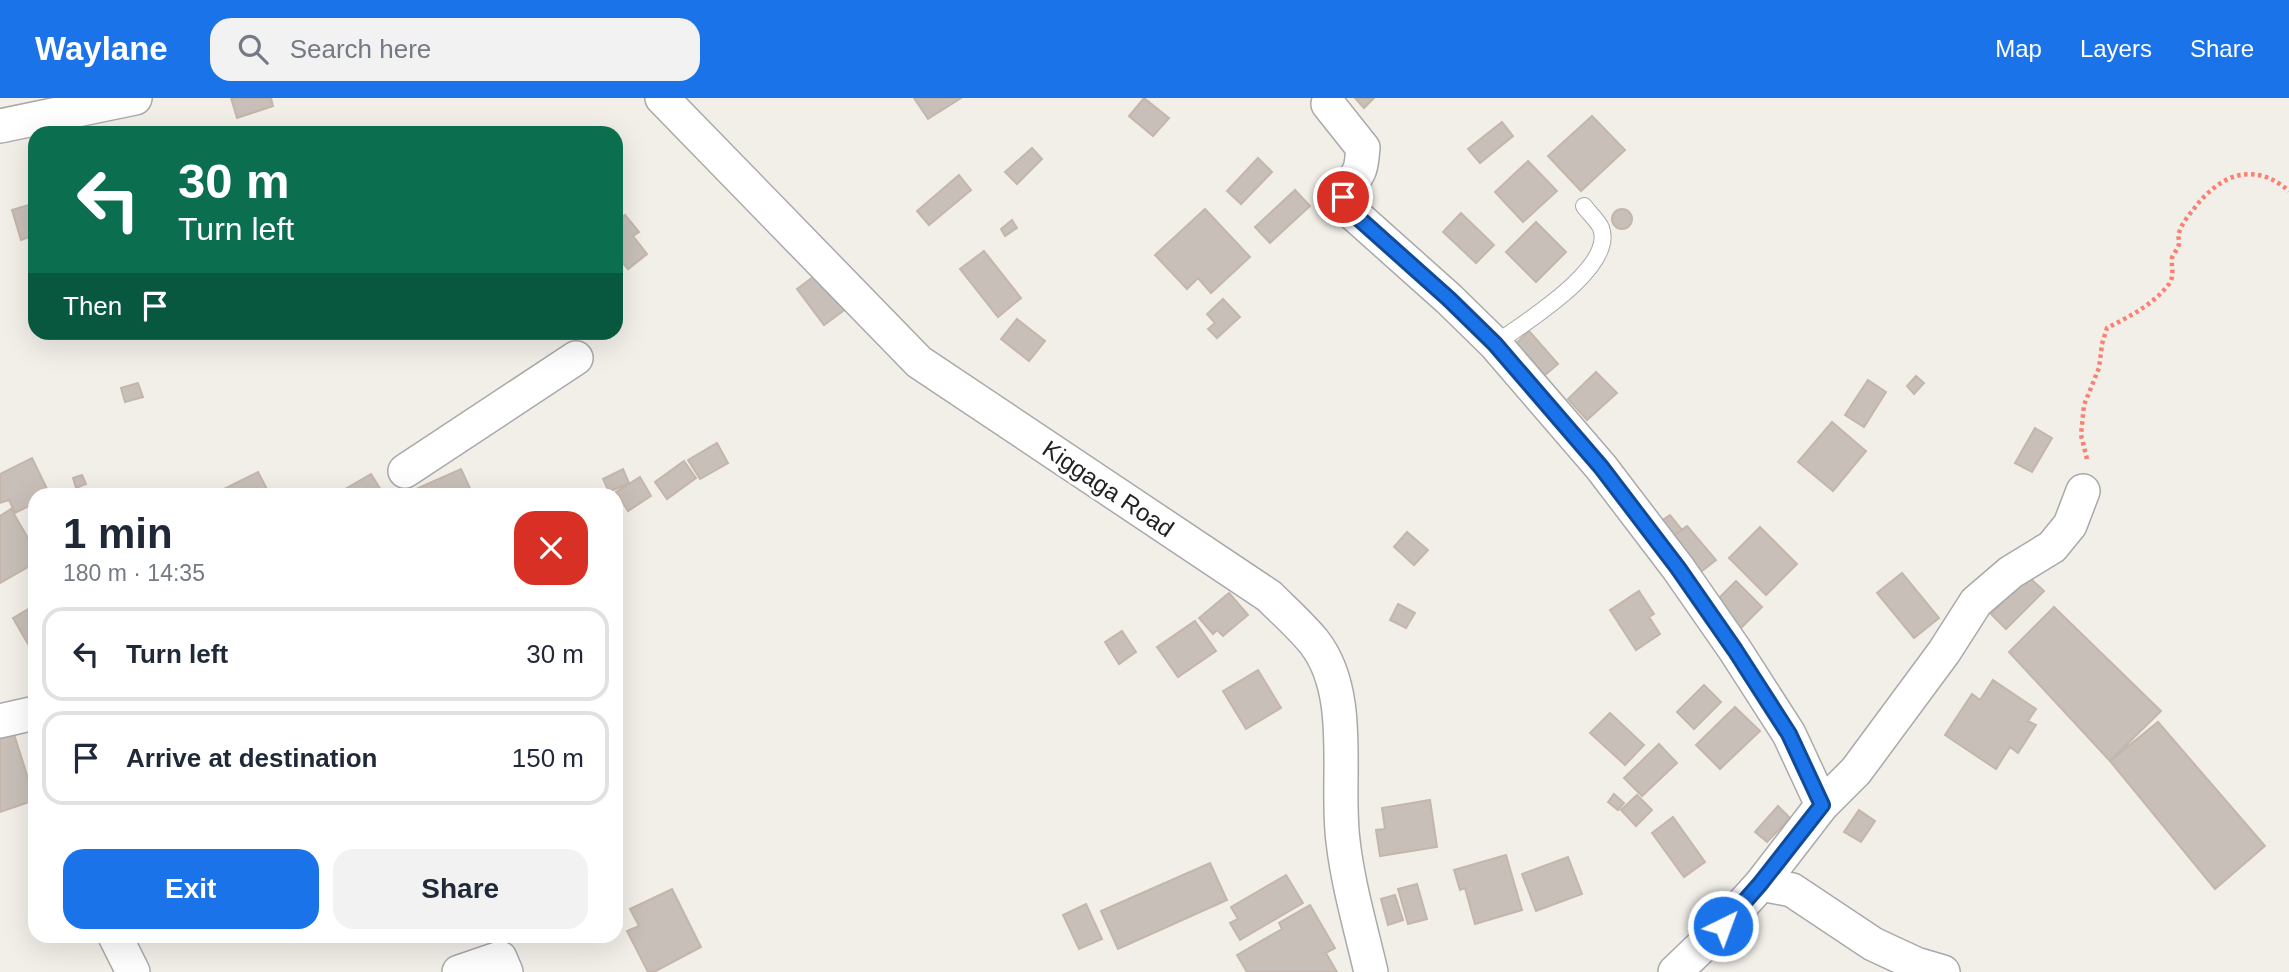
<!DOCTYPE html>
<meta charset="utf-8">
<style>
body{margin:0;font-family:Arial,sans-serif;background:#f2f2f3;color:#1f2937;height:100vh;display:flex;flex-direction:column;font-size:26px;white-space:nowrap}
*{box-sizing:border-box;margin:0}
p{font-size:23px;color:#747a83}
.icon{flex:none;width:38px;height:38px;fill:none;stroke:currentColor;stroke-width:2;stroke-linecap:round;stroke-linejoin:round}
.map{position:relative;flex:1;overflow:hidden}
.sheet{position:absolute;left:28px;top:390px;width:595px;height:455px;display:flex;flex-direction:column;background:#fff;border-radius:21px;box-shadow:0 7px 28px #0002}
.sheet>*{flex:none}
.top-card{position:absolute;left:28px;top:28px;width:595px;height:214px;border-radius:21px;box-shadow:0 7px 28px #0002;background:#0b6e4f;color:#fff;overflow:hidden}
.pin{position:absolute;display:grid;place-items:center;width:60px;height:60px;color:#fff;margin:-30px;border:4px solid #fff;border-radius:50%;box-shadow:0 2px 7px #0007}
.me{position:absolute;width:77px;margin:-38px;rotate:42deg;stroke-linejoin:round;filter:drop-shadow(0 0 5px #0008)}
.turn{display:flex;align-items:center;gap:24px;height:147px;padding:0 35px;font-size:32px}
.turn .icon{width:91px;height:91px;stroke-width:2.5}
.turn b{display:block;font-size:49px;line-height:60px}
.then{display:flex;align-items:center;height:66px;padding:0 35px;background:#0003;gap:14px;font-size:26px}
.round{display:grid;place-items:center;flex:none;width:74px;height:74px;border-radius:21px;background:#f2f2f3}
.head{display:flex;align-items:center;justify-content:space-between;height:119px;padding:0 35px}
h1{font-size:42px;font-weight:700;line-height:52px}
.button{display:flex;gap:14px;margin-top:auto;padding:14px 35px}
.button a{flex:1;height:80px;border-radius:21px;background:#1a73e8;color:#fff;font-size:28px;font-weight:700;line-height:80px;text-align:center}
.button a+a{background:#f2f2f3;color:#1f2937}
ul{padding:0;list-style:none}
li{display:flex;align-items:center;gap:21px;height:94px;margin:0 14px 10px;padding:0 21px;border:4px solid #e0e1e3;border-radius:21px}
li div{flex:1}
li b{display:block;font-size:26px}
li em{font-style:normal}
header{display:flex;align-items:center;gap:42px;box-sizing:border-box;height:98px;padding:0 35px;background:#1a73e8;color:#fff}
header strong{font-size:33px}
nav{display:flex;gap:38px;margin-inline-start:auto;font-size:24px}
.search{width:490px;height:63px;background:#f2f2f3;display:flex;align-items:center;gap:18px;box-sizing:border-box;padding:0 24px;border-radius:21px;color:#747a83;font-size:26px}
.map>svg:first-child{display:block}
.building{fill:#c7bfb8;stroke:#c4b6ab;stroke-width:2}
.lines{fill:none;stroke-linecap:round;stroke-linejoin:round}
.lane-casing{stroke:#a9a9a9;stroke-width:18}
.street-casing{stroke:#a9a9a9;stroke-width:36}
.path{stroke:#fa8072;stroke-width:4.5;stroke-dasharray:3.5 3.5;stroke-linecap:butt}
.lane{stroke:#fff;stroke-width:16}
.street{stroke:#fff;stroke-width:33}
.route-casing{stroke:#114b97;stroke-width:18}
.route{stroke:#1a73e8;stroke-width:12}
.labels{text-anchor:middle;stroke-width:7;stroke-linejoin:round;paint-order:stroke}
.street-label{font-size:24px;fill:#222;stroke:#fff}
</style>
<header>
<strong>Waylane</strong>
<div class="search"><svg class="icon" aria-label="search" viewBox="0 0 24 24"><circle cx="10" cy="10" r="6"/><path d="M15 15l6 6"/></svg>Search here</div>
<nav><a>Map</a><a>Layers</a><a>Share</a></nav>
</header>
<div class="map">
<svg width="2289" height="874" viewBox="0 0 2289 874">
<rect width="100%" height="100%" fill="#f2efe9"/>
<path class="building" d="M 231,0 L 271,0 L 273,8 L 237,20 Z
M 914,0 L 961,0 L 928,21 Z
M 1144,0 L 1169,20 L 1153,38 L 1129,18 Z
M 1355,0 L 1374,0 L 1364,10 Z
M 1592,18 L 1625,52 L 1581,93 L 1548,58 Z
M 1502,24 L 1513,38 L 1480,65 L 1468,51 Z
M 1032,50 L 1042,61 L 1017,86 L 1005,74 Z
M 1258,60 L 1272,74 L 1241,106 L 1227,93 Z
M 1528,63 L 1557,93 L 1523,124 L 1495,94 Z
M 959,77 L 971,92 L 929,127 L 917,113 Z
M 1295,92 L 1310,108 L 1270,145 L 1255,129 Z
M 35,105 L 35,137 L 21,142 L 12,112 Z
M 1205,111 L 1250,159 L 1211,195 L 1198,180 L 1187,191 L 1155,157 Z
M1612 121a10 10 0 1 1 20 0a10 10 0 1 1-20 0Z
M 1461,115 L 1494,147 L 1476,165 L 1443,134 Z
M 625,117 L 639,134 L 633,138 L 647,156 L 628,171 L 616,157 L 616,124 Z
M 1012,122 L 1017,130 L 1005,138 L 1001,131 Z
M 1536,124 L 1566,154 L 1536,184 L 1506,154 Z
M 984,153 L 1021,200 L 998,219 L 960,171 Z
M 824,171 L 851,207 L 824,227 L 797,191 Z
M 1223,201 L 1240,219 L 1217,240 L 1208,231 L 1215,225 L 1207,216 Z
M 1017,221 L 1045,243 L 1029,263 L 1001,241 Z
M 1529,233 L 1558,266 L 1539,282 L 1511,250 Z
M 1596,274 L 1617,295 L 1587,322 L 1568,301 Z
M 1916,278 L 1924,285 L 1914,296 L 1907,288 Z
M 1868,282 L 1886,294 L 1864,329 L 1845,317 Z
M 138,285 L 143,299 L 125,304 L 121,290 Z
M 1832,324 L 1866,353 L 1833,393 L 1798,364 Z
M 2035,330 L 2052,340 L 2032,374 L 2015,365 Z
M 717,345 L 728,365 L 700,381 L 688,362 Z
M 32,360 L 50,397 L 35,397 L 35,405 L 15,415 L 9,402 L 0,405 L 0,376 Z
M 684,363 L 696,380 L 667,401 L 655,384 Z
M 461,371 L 473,397 L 419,397 L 416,391 Z
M 623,371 L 629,385 L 609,394 L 603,381 Z
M 258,374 L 270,397 L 212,397 Z
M 371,376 L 384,397 L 335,397 Z
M 82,377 L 86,386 L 76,390 L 73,380 Z
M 640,379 L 651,398 L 628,413 L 616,394 Z
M 11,411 L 35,452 L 35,465 L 0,485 L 0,418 Z
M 1670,417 L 1682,432 L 1673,438 L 1661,423 Z
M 1687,428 L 1716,462 L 1698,476 L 1673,438 Z
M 1760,429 L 1797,466 L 1766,497 L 1729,460 Z
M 1407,434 L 1428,452 L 1414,467 L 1394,449 Z
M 1902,475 L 1939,520 L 1914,540 L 1877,495 Z
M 2028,478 L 2044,493 L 2006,531 L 1991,516 Z
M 1736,483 L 1762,509 L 1736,535 L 1710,509 Z
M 1639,493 L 1654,516 L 1649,519 L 1660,536 L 1636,552 L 1610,512 Z
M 1229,495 L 1248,517 L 1223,538 L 1217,532 L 1213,536 L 1199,520 Z
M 1398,506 L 1415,515 L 1406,530 L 1390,522 Z
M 35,507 L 35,558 L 13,520 Z
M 2054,509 L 2161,613 L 2110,663 L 2009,554 Z
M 1195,523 L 1216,553 L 1178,579 L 1157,549 Z
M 1122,533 L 1136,554 L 1119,566 L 1105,544 Z
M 1258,572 L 1281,610 L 1246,631 L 1223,593 Z
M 1993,582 L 2036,611 L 2028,623 L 2036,627 L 2018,655 L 2010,649 L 1996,671 L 1945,637 L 1972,596 L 1980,602 Z
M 1704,587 L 1721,604 L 1694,631 L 1677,614 Z
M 1735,609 L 1760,633 L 1720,671 L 1696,647 Z
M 1610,615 L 1644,647 L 1625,667 L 1590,635 Z
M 2158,624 L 2265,748 L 2215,791 L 2110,663 Z
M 13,633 L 35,702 L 0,714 L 0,638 Z
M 1659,646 L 1677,665 L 1642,698 L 1624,680 Z
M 1614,696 L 1624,705 L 1618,712 L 1608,704 Z
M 1637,697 L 1652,712 L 1636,728 L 1621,712 Z
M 1430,702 L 1437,749 L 1380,758 L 1376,732 L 1385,731 L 1382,710 Z
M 1778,708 L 1790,720 L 1767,744 L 1755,734 Z
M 1859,712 L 1875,723 L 1861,744 L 1844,734 Z
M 1673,719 L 1705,764 L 1684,779 L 1652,735 Z
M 1506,757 L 1522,812 L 1475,826 L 1465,790 L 1460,792 L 1454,772 Z
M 1568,759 L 1582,796 L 1536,813 L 1522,776 Z
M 1210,765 L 1227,802 L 1118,851 L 1101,813 Z
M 1286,777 L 1303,805 L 1240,842 L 1230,825 L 1238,821 L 1231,809 Z
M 1417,786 L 1427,821 L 1408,826 L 1398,791 Z
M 672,791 L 701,849 L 654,874 L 648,874 L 627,833 L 639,828 L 630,811 Z
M 1395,797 L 1403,822 L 1388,827 L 1381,801 Z
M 1086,806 L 1102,841 L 1079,851 L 1063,817 Z
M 1310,807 L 1335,850 L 1326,855 L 1337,874 L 1247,874 L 1237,857 L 1282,831 L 1279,825 Z"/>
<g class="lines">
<defs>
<path id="lane" d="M 1495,246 C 1522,226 1616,170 1601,130 C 1598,123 1589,115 1584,108"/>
<path id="street" d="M 662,0 L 919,264 L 1269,498 C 1284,513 1301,528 1314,544 C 1355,596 1335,682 1343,743 C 1348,787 1361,831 1371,874
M 1328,6 L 1363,50 C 1362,57 1362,67 1359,73 C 1353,87 1341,91 1346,109 L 1449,201 L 1495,246 L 1601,369 L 1678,470 L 1735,552 L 1789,636 L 1822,707
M 0,28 L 135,0
M 405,373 L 576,260
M 0,623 L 35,615
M 1761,786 L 1792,792 L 1873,846 L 1916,866 L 1943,874
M 115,838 L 133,874
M 459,874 L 500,860 L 506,874
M 1675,874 L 1723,828 L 1761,786 L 1822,707 L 1856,673 L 1944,554 L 1976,504 L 2011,474 L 2052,449 L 2070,427 L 2083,393"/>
</defs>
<use href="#lane" class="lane-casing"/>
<use href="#street" class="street-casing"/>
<path class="path" d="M 2087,361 L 2081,337 L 2084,307 L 2099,270 L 2102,246 L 2107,230 C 2130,218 2153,207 2169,186 C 2175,177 2171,170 2172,160 C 2173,156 2178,151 2179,146 C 2180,140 2177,140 2179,135 C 2181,127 2188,118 2193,112 C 2219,77 2253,62 2289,93"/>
<use href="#lane" class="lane"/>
<use href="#street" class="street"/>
</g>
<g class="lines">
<defs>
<path id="route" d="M 1343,99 L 1346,109 L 1449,201 L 1495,246 L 1601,369 L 1678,470 L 1735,552 L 1789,636 L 1822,707 L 1760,786 L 1723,828"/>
</defs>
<use href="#route" class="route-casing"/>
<use href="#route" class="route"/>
</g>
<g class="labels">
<g class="street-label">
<text transform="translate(1108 391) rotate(34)" y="8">Kiggaga Road</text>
</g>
</g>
</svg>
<div class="pin" style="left:1343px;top:99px;background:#d93025"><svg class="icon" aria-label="arrive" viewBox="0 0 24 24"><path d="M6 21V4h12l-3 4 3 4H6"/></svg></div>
<svg class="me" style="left:1723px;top:828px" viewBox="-20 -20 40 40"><circle r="17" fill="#1a73e8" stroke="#fff" stroke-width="3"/><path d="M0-11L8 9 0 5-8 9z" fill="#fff"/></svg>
<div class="top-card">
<div class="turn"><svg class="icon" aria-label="left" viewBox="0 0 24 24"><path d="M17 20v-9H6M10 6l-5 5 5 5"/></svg><div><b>30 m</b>Turn left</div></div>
<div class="then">Then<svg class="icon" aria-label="arrive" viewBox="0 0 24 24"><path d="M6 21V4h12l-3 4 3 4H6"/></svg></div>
</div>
<section class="sheet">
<div class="head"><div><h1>1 min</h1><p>180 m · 14:35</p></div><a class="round" style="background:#d93025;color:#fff"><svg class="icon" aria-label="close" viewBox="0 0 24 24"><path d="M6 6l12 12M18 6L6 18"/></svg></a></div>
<ul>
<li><svg class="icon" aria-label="left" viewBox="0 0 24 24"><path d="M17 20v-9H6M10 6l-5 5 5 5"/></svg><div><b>Turn left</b></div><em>30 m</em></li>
<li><svg class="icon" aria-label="arrive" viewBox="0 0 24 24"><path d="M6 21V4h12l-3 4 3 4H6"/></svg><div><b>Arrive at destination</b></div><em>150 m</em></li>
</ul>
<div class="button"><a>Exit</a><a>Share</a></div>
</section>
</div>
